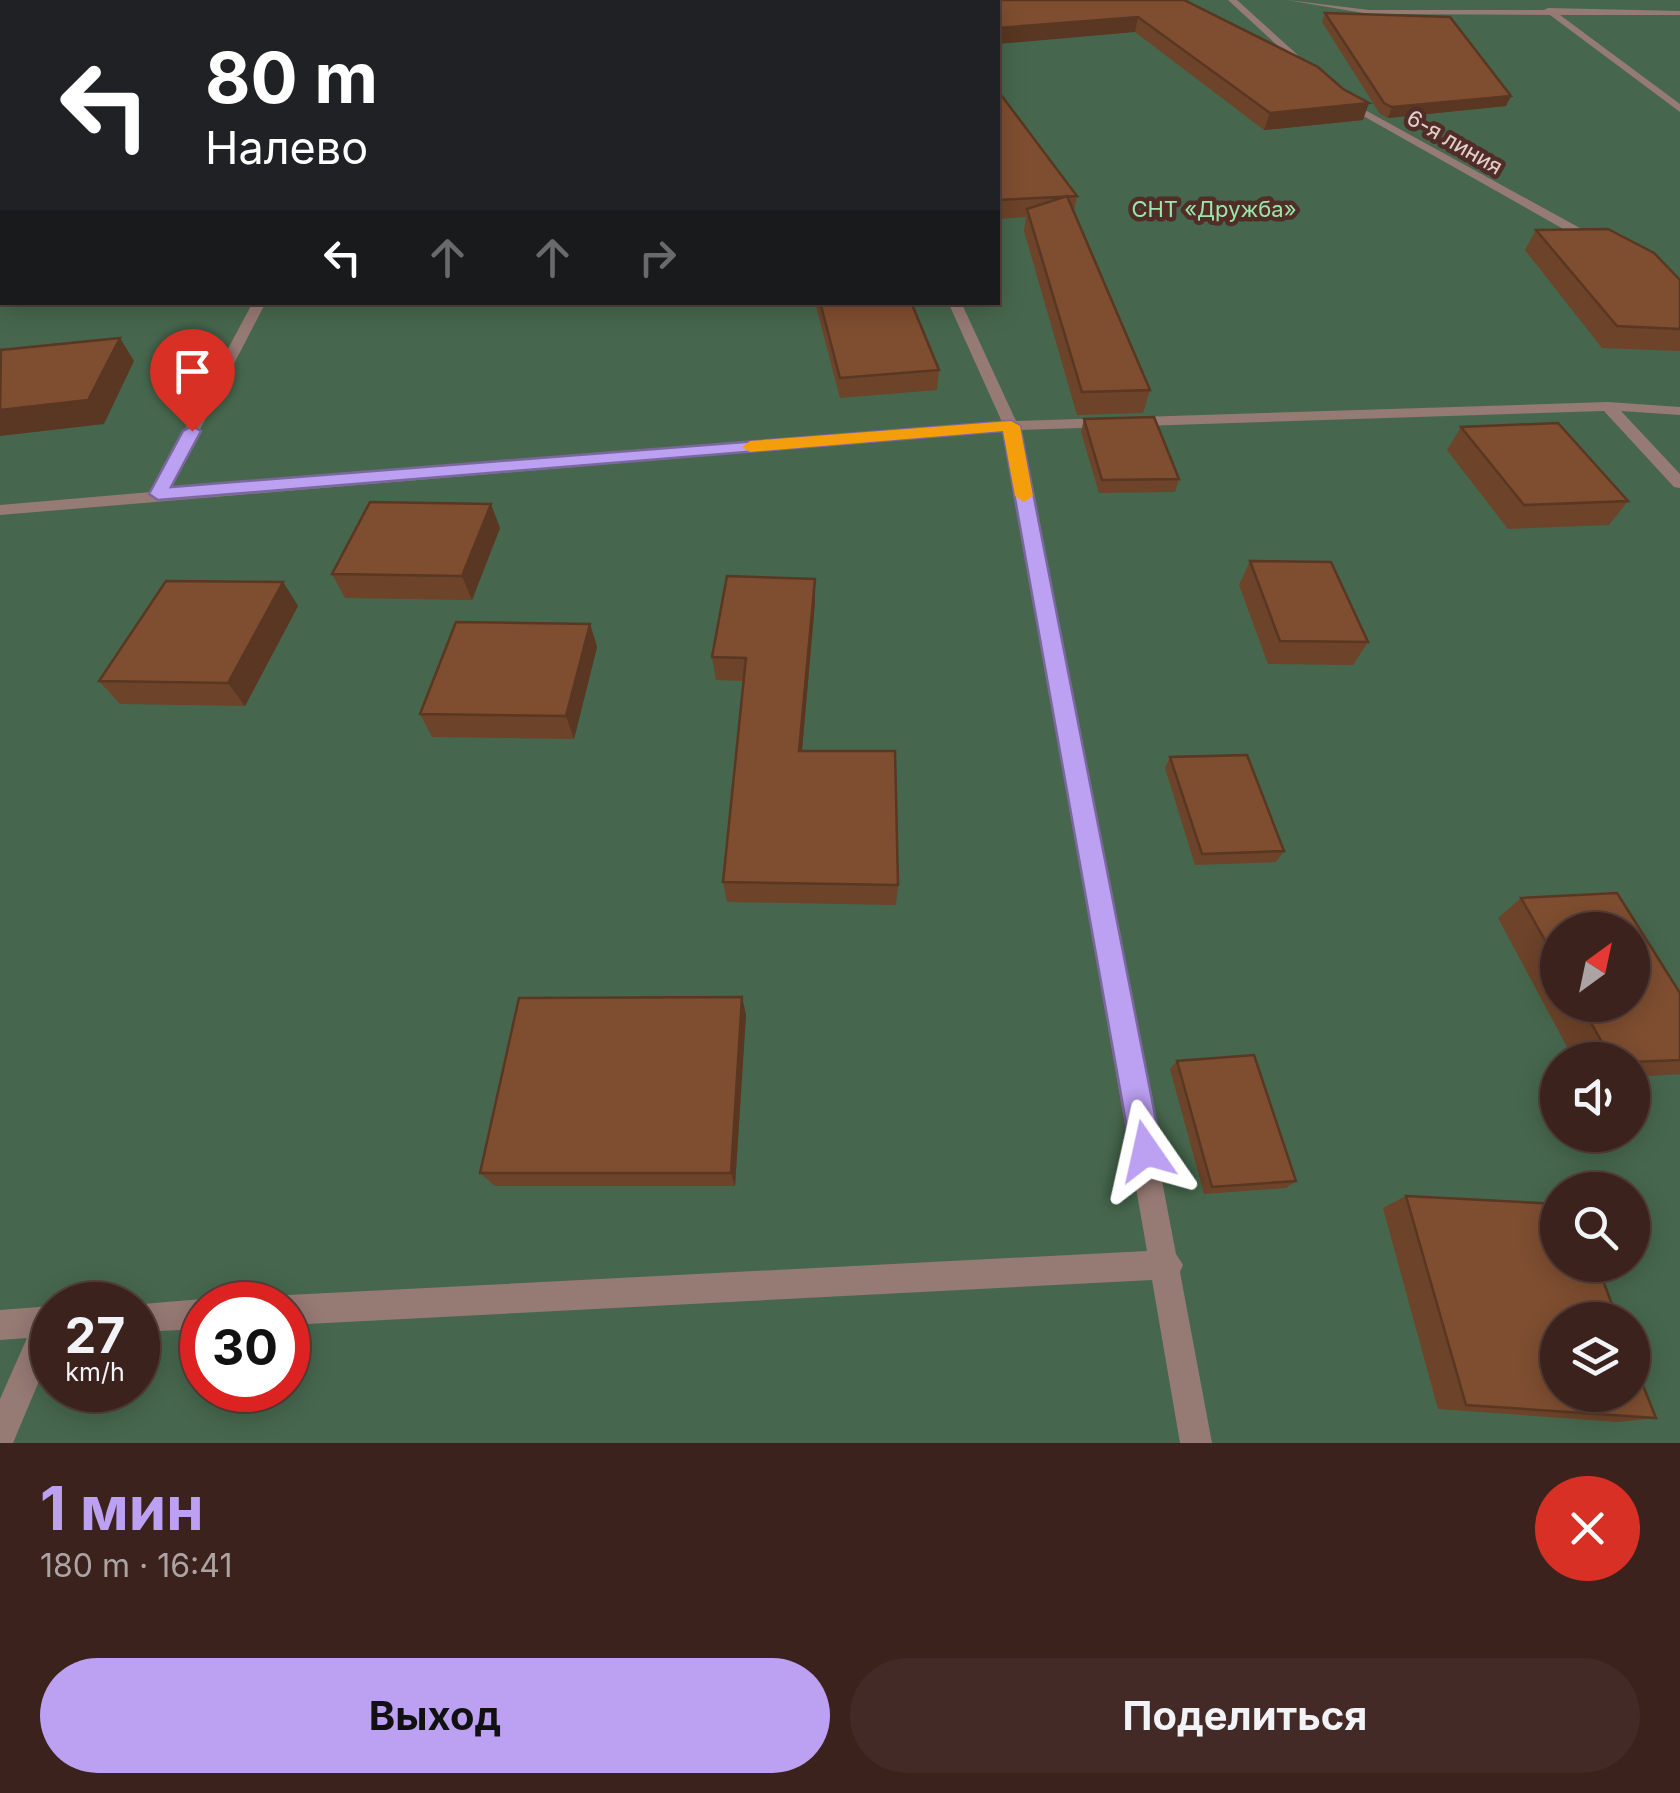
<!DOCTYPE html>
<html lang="ru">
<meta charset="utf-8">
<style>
body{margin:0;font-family:Inter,sans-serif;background:#432a26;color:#f1f3f6;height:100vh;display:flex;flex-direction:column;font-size:38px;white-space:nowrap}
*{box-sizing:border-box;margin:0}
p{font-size:32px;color:#aca4a4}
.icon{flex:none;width:55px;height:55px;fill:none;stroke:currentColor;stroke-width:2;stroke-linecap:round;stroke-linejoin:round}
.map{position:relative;height:1443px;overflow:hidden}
.details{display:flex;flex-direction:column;background:#3c221d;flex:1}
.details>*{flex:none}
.top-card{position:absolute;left:0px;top:0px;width:1000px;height:305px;box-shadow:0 5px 25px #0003,0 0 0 2px #553f3b;background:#202124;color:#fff;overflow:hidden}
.needle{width:65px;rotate:33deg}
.fabs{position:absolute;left:1540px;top:912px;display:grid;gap:20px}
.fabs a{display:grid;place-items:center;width:110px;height:110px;border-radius:50%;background:#3c221d;box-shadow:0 5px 25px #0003,0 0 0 2px #553f3b;font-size:50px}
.speed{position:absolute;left:30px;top:1282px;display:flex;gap:20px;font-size:50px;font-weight:700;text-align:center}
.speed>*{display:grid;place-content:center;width:130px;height:130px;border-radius:50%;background:#3c221d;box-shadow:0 5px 25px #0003,0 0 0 2px #553f3b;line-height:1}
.speed small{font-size:25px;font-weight:400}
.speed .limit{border:15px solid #d22;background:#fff;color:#111}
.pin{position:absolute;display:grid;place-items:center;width:85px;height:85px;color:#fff;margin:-102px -42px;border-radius:50% 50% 50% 0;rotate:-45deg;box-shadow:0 0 10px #0007}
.pin .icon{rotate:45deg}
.me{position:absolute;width:110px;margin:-55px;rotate:349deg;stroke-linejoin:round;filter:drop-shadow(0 0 8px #0008)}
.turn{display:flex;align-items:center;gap:35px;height:210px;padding:0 40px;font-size:45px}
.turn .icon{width:130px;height:130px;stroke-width:2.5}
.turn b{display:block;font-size:70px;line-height:85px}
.lanes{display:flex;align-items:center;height:95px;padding:0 40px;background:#0003;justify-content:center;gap:50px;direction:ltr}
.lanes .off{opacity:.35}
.round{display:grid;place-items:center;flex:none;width:105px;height:105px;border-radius:52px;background:#432a26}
.overview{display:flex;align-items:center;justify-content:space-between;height:170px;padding:0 40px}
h1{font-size:60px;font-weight:700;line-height:75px;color:#bca0f2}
.button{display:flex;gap:20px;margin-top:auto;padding:20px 40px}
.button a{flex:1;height:115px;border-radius:60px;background:#bca0f2;color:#111;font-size:40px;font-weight:700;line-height:115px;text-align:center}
.button a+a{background:#432a26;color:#f1f3f6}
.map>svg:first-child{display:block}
.green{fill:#46674d;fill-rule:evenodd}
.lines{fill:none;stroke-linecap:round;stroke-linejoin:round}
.street{fill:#967a74;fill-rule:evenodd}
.wall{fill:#6d4329;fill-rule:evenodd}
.shaded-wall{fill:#593722}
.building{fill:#7f4e30;stroke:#593722;stroke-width:2.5}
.route{fill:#bca0f2;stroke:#7a689d;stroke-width:2.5}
.slow{fill:#f59e0b}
.labels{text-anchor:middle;stroke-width:9;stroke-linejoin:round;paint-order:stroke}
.far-street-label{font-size:22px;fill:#e6cfcb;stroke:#502d27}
.far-park-label{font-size:22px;fill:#9ae6ab;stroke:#502d27}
</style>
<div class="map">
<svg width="1680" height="1443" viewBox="0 0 1680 1443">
<rect width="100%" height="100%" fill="#502d27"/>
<path class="green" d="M 0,0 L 1680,0 L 1680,1443 L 0,1443 ZM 2,2 L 998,2 L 998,302 L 2,302 ZM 1558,930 L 1632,930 L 1632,1005 L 1558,1005 ZM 1558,1060 L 1632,1060 L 1632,1135 L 1558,1135 ZM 1558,1190 L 1632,1190 L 1632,1265 L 1558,1265 ZM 52,1305 L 138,1305 L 138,1390 L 52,1390 ZM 202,1305 L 288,1305 L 288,1390 L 202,1390 ZM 1558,1320 L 1632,1320 L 1632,1395 L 1558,1395 Z"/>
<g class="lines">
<path class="street" d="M 808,0 L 816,0 L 817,2 L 809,2 Z
M 1228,0 L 1237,0 L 1311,67 L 1311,71 L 1305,71 Z
M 1287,0 L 1369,10 L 1544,10 L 1548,8 L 1680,11 L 1680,15 L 1560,15 L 1680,104 L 1680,112 L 1550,15 L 1369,14 Z
M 1345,99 L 1598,238 L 1600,241 L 1590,244 L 1342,104 Z
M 253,302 L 266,302 L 168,491 L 1002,422 L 948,302 L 961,302 L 1016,421 L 1608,402 L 1680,407 L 1680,415 L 1621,411 L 1680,474 L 1680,488 L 1674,487 L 1604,411 L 1019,430 L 1176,1254 L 1183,1265 L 1180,1272 L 1212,1443 L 1180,1443 L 1152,1280 L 288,1325 L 288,1305 L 275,1305 L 277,1299 L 288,1295 L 1147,1251 L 1004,431 L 0,515 L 0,505 L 151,492 Z
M 202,1299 L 213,1305 L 202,1305 L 202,1329 L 138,1332 L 138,1305 L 131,1305 Z
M 52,1306 L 52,1350 L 13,1443 L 0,1443 L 0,1399 L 27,1338 L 0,1340 L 0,1310 Z"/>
</g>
<path class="wall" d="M 0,0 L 23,0 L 21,2 L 2,2 L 2,211 L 0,212 Z
M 855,0 L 1184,0 L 1363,120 L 1264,130 L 1135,32 L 998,2 L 856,2 Z
M 1325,13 L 1511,96 L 1506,106 L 1388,118 L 1380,114 L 1322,22 Z
M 998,91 L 1077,196 L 1074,211 L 1150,390 L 1143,413 L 1077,415 L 1024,231 L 1026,217 L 998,219 Z
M 1536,230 L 1680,280 L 1680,351 L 1602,348 L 1525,250 Z
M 815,302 L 911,302 L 939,370 L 937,390 L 840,398 Z
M 1084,419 L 1179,479 L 1175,492 L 1099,493 L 1081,432 Z
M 1461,427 L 1628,501 L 1609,525 L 1508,529 L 1447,450 Z
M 500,528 L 472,600 L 345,598 L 332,574 Z
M 1250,561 L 1368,642 L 1353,665 L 1268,664 L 1239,585 Z
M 283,582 L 298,606 L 245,706 L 120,704 L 99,681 Z
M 815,602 L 802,751 L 898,885 L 896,905 L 727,902 L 723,882 L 743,681 L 716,680 L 712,657 Z
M 590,624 L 597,647 L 574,739 L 432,737 L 420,714 Z
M 1170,757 L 1284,851 L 1276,862 L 1195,865 L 1165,768 Z
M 1521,898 L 1680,993 L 1680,1074 L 1632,1077 L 1632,1060 L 1574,1060 L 1498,918 ZM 1558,930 L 1632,1005 L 1558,1005 Z
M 742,997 L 746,1015 L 735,1186 L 495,1186 L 480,1173 Z
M 1177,1061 L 1296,1181 L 1286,1188 L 1204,1194 L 1170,1069 Z
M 1406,1196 L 1656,1418 L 1618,1422 L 1438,1409 L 1383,1208 Z"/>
<path class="shaded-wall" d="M 5,0 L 23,0 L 21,2 L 3,2 Z
M 1138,17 L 1135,32 L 998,44 L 998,28 Z
M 1511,96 L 1506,106 L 1388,118 L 1392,107 Z
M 1369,103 L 1363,120 L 1264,130 L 1270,113 Z
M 120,338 L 134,361 L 104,424 L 0,436 L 0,410 Z
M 491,504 L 500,528 L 472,600 L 462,576 Z
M 815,579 L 815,602 L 800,773 L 799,751 Z
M 283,582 L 298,606 L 245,706 L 228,683 Z
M 590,624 L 597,647 L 574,739 L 566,716 Z
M 742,997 L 746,1015 L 735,1186 L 731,1173 Z"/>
<path class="building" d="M 0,0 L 5,0 L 1,5 L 2,5 L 2,193 L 0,193 Z
M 58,0 L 120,0 L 119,2 L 31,2 Z
M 500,0 L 688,0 L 689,2 L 494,2 Z
M 863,0 L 1184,0 L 1318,67 L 1343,89 L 1369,103 L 1270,113 L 1138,17 L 998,28 L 998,2 L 864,2 Z
M 1325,13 L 1450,17 L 1511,96 L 1392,107 L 1384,103 Z
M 998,91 L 1077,196 L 998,200 Z
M 1067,196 L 1150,390 L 1082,392 L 1027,209 Z
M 1608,229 L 1654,253 L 1680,280 L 1680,329 L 1617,326 L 1536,230 Z
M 820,302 L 911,302 L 939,370 L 840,378 Z
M 120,338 L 88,400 L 0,410 L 1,350 Z
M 1154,417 L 1179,479 L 1102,480 L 1084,419 Z
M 1558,423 L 1628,501 L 1524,505 L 1461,427 Z
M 370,502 L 491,504 L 462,576 L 332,574 Z
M 1250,561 L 1331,562 L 1368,642 L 1280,641 Z
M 727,576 L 815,579 L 799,751 L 895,751 L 898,885 L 723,882 L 746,658 L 712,657 Z
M 166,581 L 283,582 L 228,683 L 99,681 Z
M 456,622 L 590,624 L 566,716 L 420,714 Z
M 1247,755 L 1284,851 L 1202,854 L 1170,757 Z
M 1617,893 L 1680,993 L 1680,1060 L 1632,1062 L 1632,1060 L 1612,1060 L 1581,1005 L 1632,1005 L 1632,930 L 1558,930 L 1558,963 L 1521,898 Z
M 742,997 L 731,1173 L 480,1173 L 519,998 Z
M 1254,1055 L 1296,1181 L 1212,1187 L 1177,1061 Z
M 1406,1196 L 1558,1204 L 1558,1265 L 1597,1265 L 1618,1320 L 1558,1320 L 1558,1395 L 1632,1395 L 1632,1358 L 1656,1418 L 1466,1405 Z"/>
<path class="route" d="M 1011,421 L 1020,426 L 1162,1151 L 1157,1162 L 1146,1166 L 1135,1162 L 1131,1151 L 1003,431 L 158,500 L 149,494 L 183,431 L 192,426 L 201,431 L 171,487 Z"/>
<path class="slow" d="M 1011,421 L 1020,426 L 1033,496 L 1024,502 L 1015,496 L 1003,431 L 750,452 L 742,447 L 750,441 Z"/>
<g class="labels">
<g class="far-street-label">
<text transform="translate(1455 142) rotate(30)" y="8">6-я линия</text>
</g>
<g class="far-park-label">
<text x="1214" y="217">СНТ «Дружба»</text>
</g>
</g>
</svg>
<div class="fabs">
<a><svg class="needle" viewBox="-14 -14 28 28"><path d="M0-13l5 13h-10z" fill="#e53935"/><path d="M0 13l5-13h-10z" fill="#aca4a4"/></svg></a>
<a><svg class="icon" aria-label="sound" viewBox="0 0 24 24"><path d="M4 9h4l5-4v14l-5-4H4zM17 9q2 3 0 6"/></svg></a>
<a><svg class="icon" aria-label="search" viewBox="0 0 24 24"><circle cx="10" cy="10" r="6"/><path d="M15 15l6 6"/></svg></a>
<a><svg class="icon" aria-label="layers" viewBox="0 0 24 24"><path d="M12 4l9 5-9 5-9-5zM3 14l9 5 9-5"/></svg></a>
</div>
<div class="speed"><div>27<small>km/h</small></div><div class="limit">30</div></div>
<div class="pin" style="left:192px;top:431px;background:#d93025"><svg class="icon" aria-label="arrive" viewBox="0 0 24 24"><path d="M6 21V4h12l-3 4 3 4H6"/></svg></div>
<svg class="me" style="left:1146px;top:1151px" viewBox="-20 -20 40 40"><path d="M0-17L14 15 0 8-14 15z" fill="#bca0f2" stroke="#fff" stroke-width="4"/></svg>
<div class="top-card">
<div class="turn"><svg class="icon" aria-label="left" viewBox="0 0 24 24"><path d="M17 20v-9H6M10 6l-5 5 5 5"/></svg><div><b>80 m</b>Налево</div></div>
<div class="lanes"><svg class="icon" aria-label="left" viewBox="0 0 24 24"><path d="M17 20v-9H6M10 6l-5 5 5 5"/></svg><svg class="icon off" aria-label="ahead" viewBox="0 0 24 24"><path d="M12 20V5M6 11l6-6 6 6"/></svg><svg class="icon off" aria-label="ahead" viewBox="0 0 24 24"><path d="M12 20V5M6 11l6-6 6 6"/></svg><svg class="icon off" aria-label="right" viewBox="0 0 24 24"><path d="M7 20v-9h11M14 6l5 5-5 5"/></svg></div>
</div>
</div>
<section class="details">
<div class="overview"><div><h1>1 мин</h1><p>180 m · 16:41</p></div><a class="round" style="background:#d93025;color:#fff"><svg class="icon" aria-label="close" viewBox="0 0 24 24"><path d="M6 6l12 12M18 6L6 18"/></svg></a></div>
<div class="button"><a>Выход</a><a>Поделиться</a></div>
</section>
